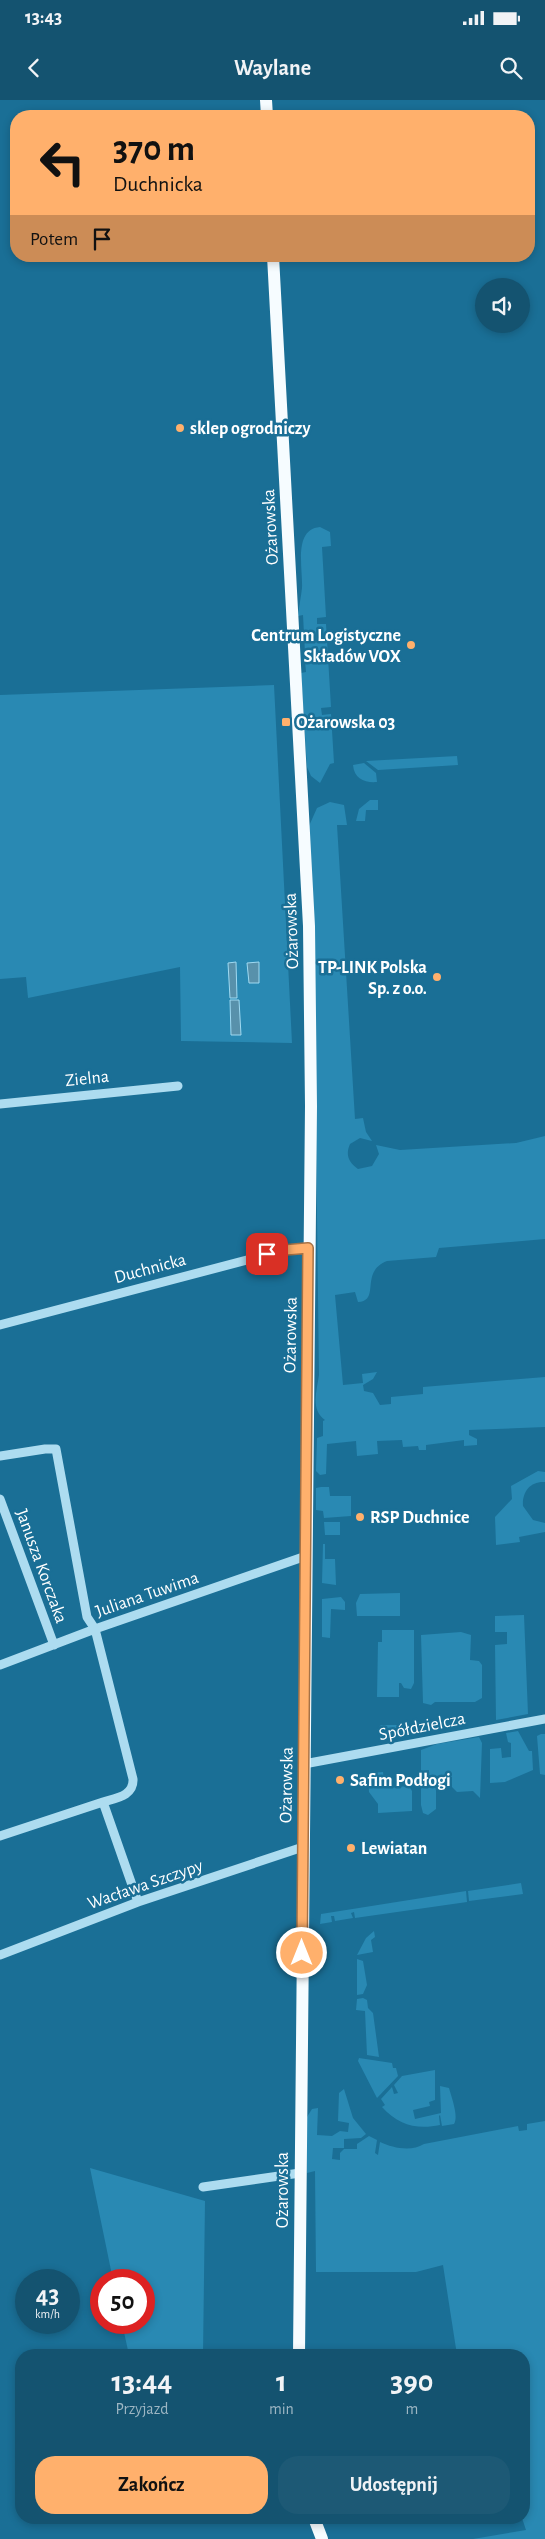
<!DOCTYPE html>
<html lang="pl">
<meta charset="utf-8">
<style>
body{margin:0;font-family:"Alegreya Sans",sans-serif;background:#1d5975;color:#f1f3f6;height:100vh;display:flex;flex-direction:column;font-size:19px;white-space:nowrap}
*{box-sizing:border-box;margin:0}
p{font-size:16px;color:#9db6c3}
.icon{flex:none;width:28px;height:28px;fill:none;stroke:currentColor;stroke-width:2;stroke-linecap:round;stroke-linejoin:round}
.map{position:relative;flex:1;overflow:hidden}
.details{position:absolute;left:15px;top:2249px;width:515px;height:175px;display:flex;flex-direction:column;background:#145370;border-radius:20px;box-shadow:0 2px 8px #0003}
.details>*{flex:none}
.guide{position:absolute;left:10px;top:10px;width:525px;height:152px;border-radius:20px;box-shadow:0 2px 8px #0003;background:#ffb06c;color:#111;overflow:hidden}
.fabs{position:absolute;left:475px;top:178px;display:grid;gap:10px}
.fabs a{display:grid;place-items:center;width:55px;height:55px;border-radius:50%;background:#145370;box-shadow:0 2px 8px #0003;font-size:25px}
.speed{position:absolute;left:15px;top:2169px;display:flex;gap:10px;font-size:25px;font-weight:700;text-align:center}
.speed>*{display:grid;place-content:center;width:65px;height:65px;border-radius:50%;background:#145370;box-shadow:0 2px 8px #0003;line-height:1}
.speed small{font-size:12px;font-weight:400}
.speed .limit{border:8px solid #d22;background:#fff;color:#111}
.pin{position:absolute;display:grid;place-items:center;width:42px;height:42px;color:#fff;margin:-21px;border-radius:10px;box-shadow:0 2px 8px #0006}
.me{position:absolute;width:55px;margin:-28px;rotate:0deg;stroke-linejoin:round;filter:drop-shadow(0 0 4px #0008)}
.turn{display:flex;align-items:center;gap:18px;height:105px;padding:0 20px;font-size:22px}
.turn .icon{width:65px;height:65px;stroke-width:2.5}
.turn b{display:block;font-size:35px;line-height:42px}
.then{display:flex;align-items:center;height:48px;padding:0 20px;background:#0003;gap:10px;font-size:19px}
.eta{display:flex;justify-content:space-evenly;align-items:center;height:85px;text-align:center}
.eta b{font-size:30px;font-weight:700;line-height:35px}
.button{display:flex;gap:10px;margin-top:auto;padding:10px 20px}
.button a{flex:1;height:58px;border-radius:20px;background:#ffb06c;color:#111;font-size:20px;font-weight:700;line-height:58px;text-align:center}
.button a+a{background:#1d5975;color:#f1f3f6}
.status{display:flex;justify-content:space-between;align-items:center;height:35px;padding:0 25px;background:#145370;direction:ltr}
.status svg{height:14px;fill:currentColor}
header{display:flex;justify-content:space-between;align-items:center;height:65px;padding:0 20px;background:#145370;font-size:22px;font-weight:700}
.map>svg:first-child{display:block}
.green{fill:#2989b3}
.water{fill:#5891ab;stroke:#a0daf2}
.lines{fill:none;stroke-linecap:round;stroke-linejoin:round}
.minor{stroke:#addcf0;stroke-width:9}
.major{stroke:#f6fcff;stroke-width:12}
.route-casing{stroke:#a67246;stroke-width:12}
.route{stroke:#ffb06c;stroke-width:9}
.poi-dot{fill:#ffb06c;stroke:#1a6f96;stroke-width:2}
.labels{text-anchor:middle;stroke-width:5;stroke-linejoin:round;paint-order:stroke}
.poi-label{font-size:18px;font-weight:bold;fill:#fff;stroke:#1a6f96;text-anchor:start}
.street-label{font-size:18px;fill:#fff;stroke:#1a6f96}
</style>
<div class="status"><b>13:43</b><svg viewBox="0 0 49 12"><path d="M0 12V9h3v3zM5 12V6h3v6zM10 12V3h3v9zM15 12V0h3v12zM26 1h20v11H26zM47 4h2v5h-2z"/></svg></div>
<header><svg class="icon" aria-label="back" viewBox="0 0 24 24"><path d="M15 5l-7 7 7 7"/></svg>Waylane<svg class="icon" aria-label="search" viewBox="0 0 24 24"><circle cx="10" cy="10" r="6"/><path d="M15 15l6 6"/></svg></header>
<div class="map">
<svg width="545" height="2439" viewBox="0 0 545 2439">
<rect width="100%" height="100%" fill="#1a6f96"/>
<path class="green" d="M 320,427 L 330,432 L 331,446 L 322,447 L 326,517 L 317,518 L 317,524 L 326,524 L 331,607 L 321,608 L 322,615 L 331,614 L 334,663 L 330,664 L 320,683 L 311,676 L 307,667 L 301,573 L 306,572 L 305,561 L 309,561 L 308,553 L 305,553 L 303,515 L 298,516 C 299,506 301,497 302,488 C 303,469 293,429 320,427 Z
M 274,585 L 292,943 L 181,941 L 180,867 L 28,898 L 26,877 L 0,879 L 0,595 Z
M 457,656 L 458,665 L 378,670 L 366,661 Z
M 364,663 L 376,673 L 377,682 C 365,683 354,679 353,665 Z
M 370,700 L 378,700 L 378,710 L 366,710 L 365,721 L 356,721 L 359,709 Z
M 330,702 L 344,705 L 347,725 L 337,725 L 355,1019 L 363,1018 L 366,1032 L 372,1041 L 360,1038 L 350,1044 C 345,1055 349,1063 358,1069 L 372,1066 L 379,1054 L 376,1045 L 400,1050 L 516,1043 L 545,1036 L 545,1139 L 439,1148 L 436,1157 L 387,1161 C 359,1172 381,1201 358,1202 L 355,1192 L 335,1195 L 343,1285 L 363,1283 L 362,1274 L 377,1272 L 373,1279 L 363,1285 L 364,1291 L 373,1293 L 380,1305 L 391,1304 L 391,1297 L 423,1294 L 423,1287 L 545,1277 L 545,1327 L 469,1330 L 469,1335 L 477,1339 L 477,1345 L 464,1346 L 464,1340 L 426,1345 L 426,1350 L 419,1350 L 418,1346 L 403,1347 L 402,1340 L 377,1341 L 378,1354 L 357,1356 L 356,1341 L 327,1344 L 326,1374 L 320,1375 L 316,1371 L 317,1338 L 323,1336 L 323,1321 L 325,1320 C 310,1310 317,1290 319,1275 L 315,959 L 309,726 L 317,708 Z
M 538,1371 L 545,1372 L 545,1382 C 530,1381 522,1392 523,1406 L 533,1420 L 545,1423 L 545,1432 L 519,1437 L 520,1442 L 496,1445 L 495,1417 L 512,1399 L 511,1386 Z
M 321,1387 L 329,1387 L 330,1396 L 351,1396 L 351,1416 L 324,1418 L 323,1411 L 316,1410 L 316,1388 Z
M 324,1422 L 340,1422 L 340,1435 L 325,1435 Z
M 323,1444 L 325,1444 L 325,1459 L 335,1459 L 336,1485 L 322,1483 Z
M 400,1493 L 400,1516 L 357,1516 L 356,1503 L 360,1494 Z
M 341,1497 L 345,1502 L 345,1510 L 331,1509 L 330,1538 L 322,1537 L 322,1499 Z
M 524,1515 L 528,1614 L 496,1620 L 495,1545 L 507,1544 L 507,1532 L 495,1532 L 495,1516 Z
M 382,1530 L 414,1530 L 414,1583 L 411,1589 L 404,1588 L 401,1583 L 399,1583 L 399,1597 L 377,1597 L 378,1542 L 382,1542 Z
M 461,1532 L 471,1535 L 470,1560 L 479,1561 L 482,1565 L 482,1598 L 475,1602 L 435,1602 L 431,1605 L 423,1603 L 421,1535 Z
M 381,1625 L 406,1625 L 413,1633 L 384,1638 L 377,1630 Z
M 518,1631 L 529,1651 L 532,1651 L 533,1670 L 505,1682 L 490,1683 L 490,1649 L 501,1648 L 502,1658 L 511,1657 L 511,1643 L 508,1642 L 506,1633 Z
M 541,1634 L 545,1634 L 545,1675 L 540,1674 L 537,1636 Z
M 479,1637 L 482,1643 L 480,1698 L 473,1691 L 457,1692 L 446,1681 L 436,1686 L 436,1709 L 428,1715 L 423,1713 L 421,1705 L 421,1677 L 429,1677 L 429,1670 L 421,1672 L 421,1650 L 437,1644 Z
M 383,1672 L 385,1688 L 409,1686 L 412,1691 L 412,1711 L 378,1713 L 378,1704 L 369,1692 L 368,1676 L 371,1673 Z
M 521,1783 L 523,1794 L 469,1801 L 468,1791 Z
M 466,1791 L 467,1802 L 355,1818 L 354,1812 L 351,1813 L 353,1818 L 335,1821 L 334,1816 L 331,1816 L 332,1822 L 320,1824 L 321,1814 Z
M 374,1831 L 375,1837 L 371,1840 L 373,1852 L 357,1855 L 366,1838 Z
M 357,1859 L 363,1861 L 367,1885 L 363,1894 L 357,1895 Z
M 363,1898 L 367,1900 L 368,1908 L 373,1913 L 379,1957 L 367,1955 L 365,1911 L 356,1910 L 357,1899 Z
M 359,1958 L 392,1963 L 393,1968 L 396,1968 L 398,1976 L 377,1998 L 358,1961 Z
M 435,1970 L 435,2000 L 429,2002 L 430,2006 L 413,2010 L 415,2019 L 441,2013 L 440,1986 L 449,1988 C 451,1996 459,2016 454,2024 L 442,2026 L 440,2015 L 439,2016 L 440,2025 C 417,2030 398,2025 382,2007 L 385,2005 L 381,1999 L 392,1987 L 394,1994 L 398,1993 L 394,1985 L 402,1976 Z
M 344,1989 L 353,2018 L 366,2034 L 361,2038 L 344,2039 L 344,2048 L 333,2048 L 332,2059 L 340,2060 L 340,2053 L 344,2049 L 357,2049 L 357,2044 L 369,2036 L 377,2040 L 375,2053 L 378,2055 L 380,2042 C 393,2048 411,2052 424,2044 L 518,2026 L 519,2031 L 527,2030 L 527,2024 L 545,2021 L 545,2439 L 473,2439 L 526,2430 L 522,2418 L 524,2255 L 457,2255 L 443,2165 L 416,2172 L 316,2172 L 315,2071 L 307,2073 L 307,2017 L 312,2009 L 318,2008 L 317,2035 L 332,2036 L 340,2031 L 348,2032 L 349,2023 L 338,2021 L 339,1993 Z
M 90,2068 L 205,2101 L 203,2255 L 129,2255 L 122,2223 L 144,2222 L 144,2180 L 113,2180 Z"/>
<path class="water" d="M 236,862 L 237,898 L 230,898 L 228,863 Z
M 259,862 L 259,883 L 249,883 L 247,863 Z
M 230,900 L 239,900 L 241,935 L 231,935 Z"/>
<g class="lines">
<path class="minor" d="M 0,1004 L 178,986
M 0,1225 L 285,1150 L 308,1148
M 0,1356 L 45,1349 L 56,1349 L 87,1517 L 95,1529 L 133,1679 C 134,1696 116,1698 103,1702 L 138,1802
M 0,1399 L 54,1545
M 0,1565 L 95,1529 L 306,1456
M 304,1664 L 545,1619
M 0,1736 L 103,1702
M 0,1855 L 138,1802 L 303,1747
M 203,2087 L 300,2073"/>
<path class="major" d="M 266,0 L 267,16
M 273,156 L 309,826 L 311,1006 L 299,2255
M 314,2418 L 322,2439"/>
</g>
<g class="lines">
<defs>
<path id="route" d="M 267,1154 L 285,1150 L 308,1148 L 302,1853"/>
</defs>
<use href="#route" class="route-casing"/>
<use href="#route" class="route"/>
</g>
<g class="poi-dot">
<circle cx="180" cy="328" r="5"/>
<circle cx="411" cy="545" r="5"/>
<rect x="281" y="617" width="10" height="10" rx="2.5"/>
<circle cx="437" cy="877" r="5"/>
<circle cx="360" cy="1417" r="5"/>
<circle cx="340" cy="1680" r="5"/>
<circle cx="351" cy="1748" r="5"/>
</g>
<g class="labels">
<g class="poi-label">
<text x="190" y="334">sklep ogrodniczy</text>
<text x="401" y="541" text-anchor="end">Centrum Logistyczne<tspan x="401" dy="21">Składów VOX</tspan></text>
<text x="296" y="628">Ożarowska 03</text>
<text x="427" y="873" text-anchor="end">TP-LINK Polska<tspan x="427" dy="21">Sp. z o.o.</tspan></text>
<text x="370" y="1423">RSP Duchnice</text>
<text x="350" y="1686">Safim Podłogi</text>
<text x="361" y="1754">Lewiatan</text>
</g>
<g class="street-label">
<text transform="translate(270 427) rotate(-93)" y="6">Ożarowska</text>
<text transform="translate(291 831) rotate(-92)" y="6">Ożarowska</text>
<text transform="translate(87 978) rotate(-6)" y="6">Zielna</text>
<text transform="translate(150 1168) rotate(-15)" y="6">Duchnicka</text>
<text transform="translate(290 1235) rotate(-89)" y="6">Ożarowska</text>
<text transform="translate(42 1466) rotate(70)" y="6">Janusza Korczaka</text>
<text transform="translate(147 1494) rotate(-19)" y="6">Juliana Tuwima</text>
<text transform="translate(422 1626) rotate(-11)" y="6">Spółdzielcza</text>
<text transform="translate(286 1685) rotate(-89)" y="6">Ożarowska</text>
<text transform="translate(145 1784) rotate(-19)" y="6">Wacława Szczypy</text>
<text transform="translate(282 2090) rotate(-90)" y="6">Ożarowska</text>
</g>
</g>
</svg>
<div class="fabs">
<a><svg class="icon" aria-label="sound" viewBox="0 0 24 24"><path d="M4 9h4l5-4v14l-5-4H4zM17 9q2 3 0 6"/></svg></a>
</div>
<div class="speed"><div>43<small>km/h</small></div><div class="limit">50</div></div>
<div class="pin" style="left:267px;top:1154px;background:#d93025"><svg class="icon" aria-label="arrive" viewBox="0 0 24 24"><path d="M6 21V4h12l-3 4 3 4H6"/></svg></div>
<svg class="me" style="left:302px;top:1853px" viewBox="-20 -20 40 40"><circle r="17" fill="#ffb06c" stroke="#fff" stroke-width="3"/><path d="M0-11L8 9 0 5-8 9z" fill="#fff"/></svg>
<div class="guide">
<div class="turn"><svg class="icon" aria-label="left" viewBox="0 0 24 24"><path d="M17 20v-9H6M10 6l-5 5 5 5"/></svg><div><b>370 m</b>Duchnicka</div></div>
<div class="then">Potem<svg class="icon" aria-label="arrive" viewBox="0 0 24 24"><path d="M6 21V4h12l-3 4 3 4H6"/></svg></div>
</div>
<section class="details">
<div class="eta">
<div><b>13:44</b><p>Przyjazd</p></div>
<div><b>1</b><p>min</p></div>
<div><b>390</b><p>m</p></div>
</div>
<div class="button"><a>Zakończ</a><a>Udostępnij</a></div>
</section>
</div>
